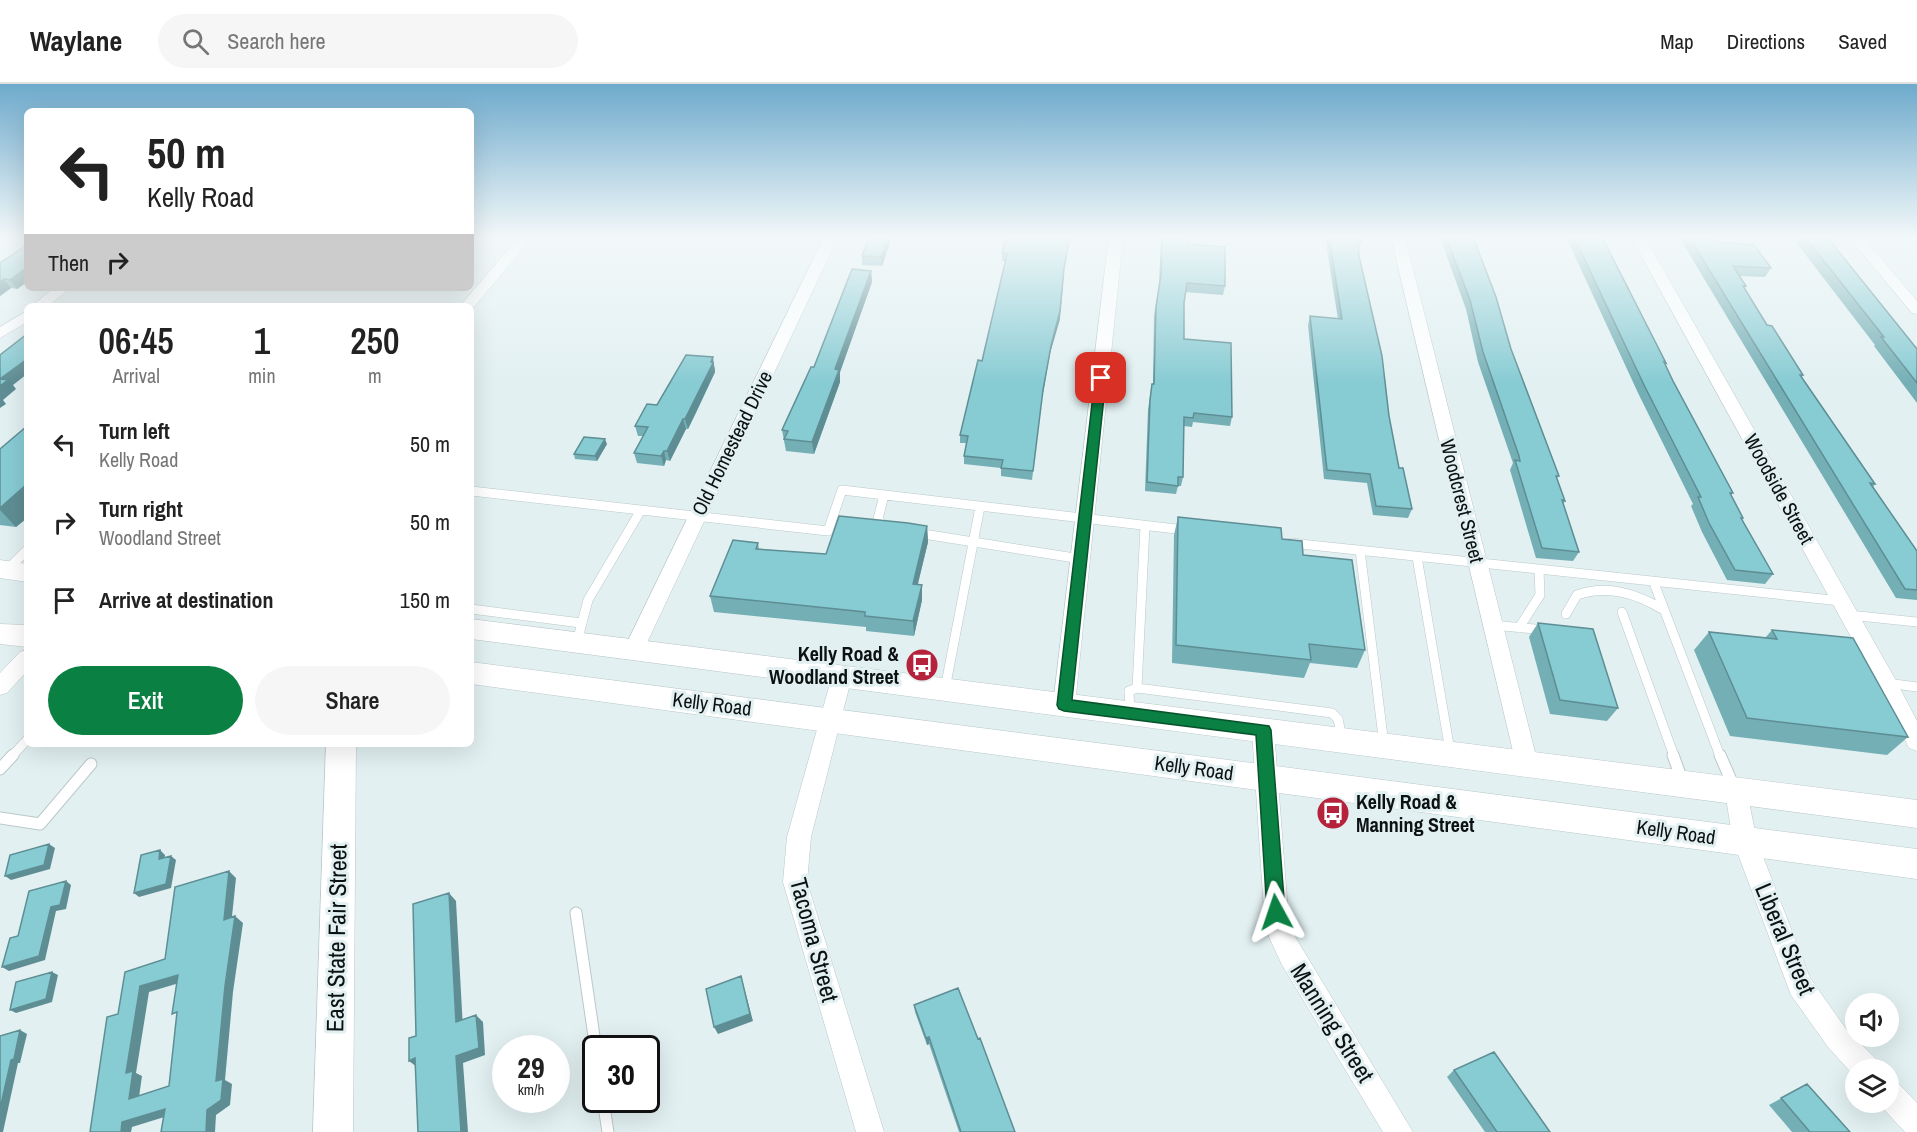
<!DOCTYPE html>
<style>
body{margin:0;font-family:"Archivo Narrow",sans-serif;background:#f6f6f6;color:#222;height:100vh;display:flex;flex-direction:column;font-size:22px;white-space:nowrap}
*{box-sizing:border-box;margin:0}
p{font-size:20px;color:#767676}
.icon{flex:none;width:33px;height:33px;fill:none;stroke:currentColor;stroke-width:2;stroke-linecap:round;stroke-linejoin:round}
.map{position:relative;flex:1;overflow:hidden}
.panel{position:absolute;left:24px;top:219px;width:450px;height:444px;display:flex;flex-direction:column;background:#fff;border-radius:9px;box-shadow:0 6px 24px #0002}
.panel>*{flex:none}
.banner{position:absolute;left:24px;top:24px;width:450px;height:183px;border-radius:9px;box-shadow:0 6px 24px #0002;background:#fff;color:#222;overflow:hidden}
.buttons{position:absolute;left:1845px;top:909px;display:grid;gap:12px}
.buttons a{display:grid;place-items:center;width:54px;height:54px;border-radius:50%;background:#fff;box-shadow:0 6px 24px #0002;font-size:30px}
.speed{position:absolute;left:492px;top:951px;display:flex;gap:12px;font-size:30px;font-weight:700;text-align:center}
.speed>*{display:grid;place-content:center;width:78px;height:78px;border-radius:50%;background:#fff;box-shadow:0 6px 24px #0002;line-height:1}
.speed small{font-size:15px;font-weight:400}
.speed .limit{border:3px solid #111;border-radius:9px;background:#fff;color:#111}
.pin{position:absolute;display:grid;place-items:center;width:51px;height:51px;color:#fff;margin:-26px;border-radius:12px;box-shadow:0 3px 9px #0006}
.me{position:absolute;width:66px;margin:-33px;rotate:355deg;stroke-linejoin:round;filter:drop-shadow(0 0 4px #0008)}
.turn{display:flex;align-items:center;gap:21px;height:126px;padding:0 24px;font-size:27px}
.turn .icon{width:78px;height:78px;stroke-width:2.5}
.turn b{display:block;font-size:42px;line-height:51px}
.then{display:flex;align-items:center;height:57px;padding:0 24px;background:#0003;gap:12px;font-size:22px}
.eta{display:flex;justify-content:space-evenly;align-items:center;height:102px;text-align:center}
.eta b{font-size:36px;font-weight:600;line-height:42px}
.button{display:flex;gap:12px;margin-top:auto;padding:12px 24px}
.button a{flex:1;height:69px;border-radius:36px;background:#0b8043;color:#fff;font-size:24px;font-weight:600;line-height:69px;text-align:center}
.button a+a{background:#f6f6f6;color:#222}
ul{padding:0;list-style:none}
li{display:flex;align-items:center;gap:18px;height:78px;padding:0 24px}
li div{flex:1}
li b{display:block;font-size:22px}
li em{font-style:normal}
header{display:flex;align-items:center;gap:36px;box-sizing:border-box;height:84px;padding:0 30px;background:#fff;border-bottom:2px solid #e0e0e0}
header strong{font-size:28px}
nav{display:flex;gap:33px;margin-inline-start:auto;font-size:21px}
.search{width:420px;height:54px;background:#f6f6f6;display:flex;align-items:center;gap:15px;box-sizing:border-box;padding:0 21px;border-radius:33px;color:#767676;font-size:22px}
.map>svg:first-child{display:block}
.lines{fill:none;stroke-linecap:round;stroke-linejoin:round}
.lane-far1-casing{stroke:#bac8c9;stroke-width:10}
.lane-casing{stroke:#bac8c9;stroke-width:13}
.street-casing{stroke:#bac8c9;stroke-width:1}
.secondary-casing{stroke:#bac8c9;stroke-width:1}
.lane-far1{stroke:#fff;stroke-width:9}
.lane{stroke:#fff;stroke-width:11}
.street{fill:#fff;fill-rule:evenodd}
.secondary{fill:#fff;fill-rule:evenodd}
.wall{fill:#74afb5}
.shaded-wall{fill:#5e8e94}
.building{fill:#87cbd3;stroke:#5e8e94;stroke-width:1.5;fill-rule:evenodd}
.route{fill:#0b8043;stroke:#07532c;stroke-width:1.5}
.labels{text-anchor:middle;stroke-width:6;stroke-linejoin:round;paint-order:stroke}
.street-label{font-size:20px;fill:#0c1111;stroke:#e2f0f2}
.poi-label{font-size:20px;font-weight:bold;fill:#0c1111;stroke:#e2f0f2;text-anchor:end}
.near-street-label{font-size:24px;fill:#0c1111;stroke:#e2f0f2}
</style>
<header>
<strong>Waylane</strong>
<div class="search"><svg class="icon" aria-label="search" viewBox="0 0 24 24"><circle cx="10" cy="10" r="6"/><path d="M15 15l6 6"/></svg>Search here</div>
<nav><a>Map</a><a>Directions</a><a>Saved</a></nav>
</header>
<div class="map">
<svg width="1917" height="1048" viewBox="0 0 1917 1048">
<rect width="100%" height="100%" fill="#e2f0f2"/>
<g class="lines">
<defs>
<path id="lane-far1" d="M 471,407 L 828,447 L 842,406 L 1185,446
M 884,411 L 878,435 L 886,444
M 917,449 L 1081,475
M 1291,459 L 1841,517
M 1360,466 L 1384,661
M 1417,473 L 1450,667
M 7,486 L 27,466
M 1654,499 L 1720,672
M 471,525 L 581,539
M 1622,528 L 1674,672
M 1566,530 L 1577,511 C 1608,500 1637,510 1664,526
M 1849,531 L 1917,538
M 1493,541 L 1545,546
M 1519,544 L 1540,511 L 1539,487
M 577,558 L 588,516 L 641,426
M 1887,599 L 1917,603
M 1137,604 L 1145,442
M 945,605 L 980,423
M 1130,628 L 1129,607 L 1137,604 L 1332,629 L 1338,635 L 1342,654
M 12,672 L 27,656"/>
<path id="lane" d="M 1673,671 L 1682,696
M 1720,671 L 1734,703
M 0,685 L 13,671
M 0,734 L 40,740 L 91,680
M 576,829 L 596,966
M 603,1016 L 608,1048"/>
<path id="street" d="M 519,153 L 533,153 L 472,225 L 471,222 L 460,222 Z
M 824,153 L 838,153 L 644,565 L 641,570 L 634,573 L 627,570 L 624,565 Z
M 1109,153 L 1123,153 L 1075,621 L 1071,627 L 1064,630 L 1057,627 L 1053,621 Z
M 1391,153 L 1405,153 L 1538,680 L 1535,687 L 1527,689 L 1519,687 L 1516,680 Z
M 1631,153 L 1645,153 L 1894,593 L 1917,637 L 1917,667 L 1909,664 L 1878,602 Z
M 1849,153 L 1863,153 L 1917,217 L 1917,230 L 1912,229 Z
M 54,204 L 70,204 L 48,222 L 32,222 Z
M 27,227 L 27,238 L 0,254 L 0,243 Z
M 27,566 L 27,587 L 7,609 L 0,611 L 0,589 L 20,568 Z
M 842,584 L 849,586 L 852,592 L 811,753 L 807,798 L 884,1048 L 856,1048 L 783,798 L 787,753 L 832,592 L 835,586 Z
M 1263,637 L 1271,640 L 1274,646 L 1288,828 L 1294,851 L 1413,1048 L 1383,1048 L 1282,881 L 1269,853 L 1264,828 L 1252,646 L 1255,640 Z
M 1736,698 L 1744,701 L 1747,708 L 1757,757 L 1810,894 L 1846,945 L 1877,976 L 1880,986 L 1856,986 L 1856,994 L 1828,963 L 1791,911 L 1733,757 L 1725,708 L 1728,701 Z
M 1888,995 L 1898,999 L 1917,1019 L 1917,1048 L 1905,1048 L 1878,1019 L 1888,1018 Z"/>
<path id="secondary" d="M 0,476 L 27,480 L 27,498 L 0,494 Z
M 471,535 L 1917,716 L 1917,744 L 471,555 Z
M 0,540 L 27,541 L 27,563 L 0,560 Z
M 471,578 L 1917,765 L 1917,795 L 471,600 Z
M 326,660 L 356,660 L 353,1048 L 313,1048 Z"/>
</defs>
<use href="#lane-far1" class="lane-far1-casing"/>
<use href="#lane" class="lane-casing"/>
<use href="#street" class="street-casing"/>
<use href="#secondary" class="secondary-casing"/>
<use href="#lane-far1" class="lane-far1"/>
<use href="#lane" class="lane"/>
<use href="#street" class="street"/>
<use href="#secondary" class="secondary"/>
</g>
<path class="wall" d="M 892,153 L 882,182 L 862,181 L 862,172 Z
M 1006,153 L 1064,191 L 1060,235 L 1050,269 L 1042,314 L 1032,396 L 1001,392 L 1001,384 L 964,380 L 964,372 L 966,359 L 960,359 L 960,351 L 982,277 L 1006,177 L 1002,177 L 1002,169 Z
M 1161,153 L 1189,153 L 1189,160 L 1225,202 L 1223,211 L 1185,208 L 1184,219 L 1184,255 L 1232,333 L 1230,342 L 1193,338 L 1192,343 L 1184,342 L 1183,393 L 1181,402 L 1178,402 L 1176,410 L 1145,407 L 1148,325 L 1152,300 L 1153,300 L 1154,232 L 1159,199 Z
M 1325,153 L 1360,153 L 1361,158 L 1358,166 L 1359,172 L 1389,332 L 1399,384 L 1412,425 L 1408,434 L 1373,431 L 1367,399 L 1324,395 L 1308,241 L 1310,232 L 1338,235 Z
M 1441,153 L 1473,153 L 1511,265 L 1559,392 L 1557,394 L 1565,417 L 1563,420 L 1579,468 L 1573,477 L 1536,474 L 1510,386 L 1513,379 L 1478,278 L 1466,225 L 1447,173 Z
M 1566,153 L 1602,153 L 1666,279 L 1665,281 L 1673,297 L 1733,409 L 1731,411 L 1743,434 L 1742,435 L 1773,490 L 1765,500 L 1727,496 L 1702,448 L 1691,422 L 1693,420 L 1639,311 Z
M 1679,153 L 1714,153 L 1718,158 L 1771,184 L 1765,193 L 1739,192 L 1746,202 L 1744,205 L 1767,241 L 1803,291 L 1802,293 L 1875,400 L 1873,403 L 1917,467 L 1917,516 L 1896,514 Z
M 1792,153 L 1827,153 L 1917,265 L 1917,319 L 1874,262 L 1875,261 Z
M 27,161 L 27,198 L 17,205 L 11,204 L 0,212 L 0,179 Z
M 871,187 L 872,198 L 840,288 L 840,298 L 814,370 L 786,367 L 782,346 L 814,283 Z
M 715,283 L 715,288 L 696,329 L 688,345 L 686,345 L 670,377 L 666,376 L 664,382 L 637,379 L 634,369 L 643,352 L 638,352 L 635,342 L 657,321 Z
M 27,342 L 27,434 L 16,443 L 0,441 L 0,365 Z
M 607,360 L 597,377 L 575,375 L 574,370 Z
M 1178,433 L 1282,455 L 1303,471 L 1365,566 L 1357,584 L 1310,579 L 1304,594 L 1172,579 L 1174,451 Z
M 927,442 L 928,458 L 918,500 L 922,501 L 922,516 L 914,552 L 866,547 L 866,543 L 714,528 L 710,512 L 758,459 L 759,465 L 826,470 Z
M 1538,539 L 1618,624 L 1607,637 L 1550,630 L 1529,553 Z
M 1772,546 L 1908,653 L 1887,671 L 1730,652 L 1694,566 L 1709,548 L 1765,554 Z
M 914,921 L 1015,1048 L 959,1048 L 929,960 L 927,961 L 915,928 Z
M 1454,986 L 1550,1048 L 1485,1048 L 1447,993 Z
M 1807,1000 L 1850,1048 L 1792,1048 L 1769,1021 Z"/>
<path class="shaded-wall" d="M 888,153 L 892,153 L 882,182 L 881,173 Z
M 27,183 L 27,198 L 17,205 L 10,196 Z
M 871,187 L 872,198 L 840,288 L 840,298 L 814,370 L 812,358 L 835,285 Z
M 4,195 L 11,204 L 0,212 L 0,198 Z
M 1060,227 L 1060,235 L 1050,269 L 1042,314 L 1032,396 L 1043,306 L 1051,262 Z
M 713,273 L 715,288 L 688,345 L 685,335 Z
M 27,275 L 27,290 L 13,301 L 16,305 L 3,316 L 6,320 L 0,324 L 0,295 Z
M 683,335 L 686,345 L 670,377 L 667,367 Z
M 605,355 L 607,360 L 597,377 L 595,372 Z
M 664,367 L 666,376 L 664,382 L 661,372 Z
M 27,400 L 27,434 L 16,443 L 0,426 L 0,424 Z
M 927,442 L 928,458 L 914,515 L 913,500 Z
M 922,501 L 922,516 L 914,552 L 913,537 Z
M 49,760 L 55,764 L 50,785 L 11,796 L 5,792 Z
M 160,766 L 165,771 L 164,779 L 159,775 Z
M 171,772 L 176,776 L 171,804 L 139,813 L 134,809 Z
M 229,787 L 236,794 L 231,842 L 224,836 Z
M 66,797 L 71,801 L 66,825 L 56,827 L 45,876 L 9,887 L 2,883 L 51,823 Z
M 449,809 L 456,817 L 463,945 L 456,938 Z
M 235,832 L 243,839 L 233,908 L 225,996 L 232,1000 L 230,1021 L 216,1031 L 215,1048 L 206,1048 L 207,1026 L 216,997 L 225,902 Z
M 52,888 L 58,891 L 52,918 L 16,929 L 10,926 Z
M 178,891 L 186,897 L 149,908 L 136,989 L 142,992 L 138,1020 L 129,1015 L 126,989 L 140,902 Z
M 741,892 L 743,900 L 753,937 L 718,950 L 714,943 Z
M 476,931 L 483,938 L 485,971 L 463,979 L 468,1048 L 461,1048 L 456,972 Z
M 20,946 L 27,950 L 20,979 L 18,979 L 3,1048 L 0,1048 L 0,1025 L 11,976 Z
M 929,953 L 929,960 L 927,961 L 926,954 Z
M 415,974 L 417,983 L 409,977 Z
M 165,1025 L 174,1030 L 132,1043 L 131,1048 L 121,1048 L 122,1038 Z"/>
<path class="building" d="M 869,153 L 888,153 L 881,173 L 862,172 Z
M 1006,153 L 1070,153 L 1064,184 L 1060,227 L 1051,262 L 1043,306 L 1033,387 L 1001,384 L 1003,376 L 964,372 L 968,352 L 960,351 L 978,276 L 982,277 L 1007,170 L 1002,169 Z
M 1162,153 L 1189,153 L 1189,160 L 1225,163 L 1225,202 L 1187,199 L 1184,219 L 1184,255 L 1231,259 L 1232,333 L 1194,329 L 1193,334 L 1184,333 L 1183,393 L 1178,393 L 1178,402 L 1147,398 L 1150,316 L 1152,300 L 1154,300 L 1156,223 L 1161,191 Z
M 1329,153 L 1360,153 L 1361,158 L 1358,158 L 1359,172 L 1382,272 L 1389,332 L 1399,384 L 1403,384 L 1412,425 L 1376,422 L 1370,390 L 1327,386 L 1310,232 L 1342,235 Z
M 1447,153 L 1473,153 L 1496,213 L 1511,265 L 1559,392 L 1556,392 L 1565,417 L 1562,416 L 1579,468 L 1542,464 L 1515,376 L 1520,377 L 1519,372 L 1483,268 L 1470,216 L 1450,164 Z
M 1574,153 L 1602,153 L 1666,279 L 1664,278 L 1673,297 L 1733,409 L 1730,409 L 1743,434 L 1741,434 L 1773,490 L 1735,486 L 1709,439 L 1698,413 L 1701,413 L 1644,301 Z
M 1689,153 L 1714,153 L 1718,158 L 1754,161 L 1771,184 L 1733,182 L 1746,202 L 1743,202 L 1767,241 L 1772,242 L 1803,291 L 1800,291 L 1875,400 L 1870,399 L 1917,467 L 1917,506 L 1905,505 Z
M 1805,153 L 1827,153 L 1917,265 L 1917,299 L 1881,253 L 1884,253 Z
M 27,161 L 27,183 L 10,196 L 4,195 L 0,198 L 0,179 Z
M 852,185 L 871,187 L 835,285 L 839,286 L 812,358 L 784,355 L 788,347 L 782,346 L 811,283 L 814,283 Z
M 27,250 L 27,275 L 0,295 L 8,296 L 0,302 L 0,271 Z
M 686,271 L 713,273 L 711,278 L 713,279 L 685,335 L 683,335 L 667,367 L 664,367 L 661,372 L 634,369 L 648,343 L 635,342 L 647,320 L 657,321 Z
M 27,342 L 27,400 L 0,424 L 0,365 Z
M 584,353 L 605,355 L 595,372 L 574,370 Z
M 839,432 L 908,439 L 927,442 L 913,500 L 922,501 L 913,537 L 865,532 L 865,528 L 710,512 L 733,456 L 758,459 L 756,465 L 826,470 Z
M 1178,433 L 1281,444 L 1282,455 L 1302,457 L 1303,471 L 1352,476 L 1365,566 L 1309,560 L 1311,576 L 1176,561 Z
M 1538,539 L 1593,545 L 1618,624 L 1560,616 Z
M 1772,546 L 1853,554 L 1908,653 L 1747,634 L 1709,548 L 1777,555 Z
M 49,760 L 44,781 L 5,792 L 10,771 Z
M 160,766 L 159,775 L 171,772 L 166,800 L 134,809 L 141,771 Z
M 229,787 L 224,836 L 235,832 L 225,902 L 216,997 L 223,995 L 221,1016 L 207,1026 L 206,1048 L 161,1048 L 165,1025 L 122,1038 L 121,1048 L 90,1048 L 107,933 L 118,930 L 125,888 L 165,875 L 175,803 ZM 178,891 L 172,930 L 177,928 L 169,1002 L 129,1015 L 133,987 L 126,989 L 140,902 Z
M 66,797 L 60,821 L 51,823 L 39,872 L 2,883 L 10,854 L 18,852 L 29,807 Z
M 449,809 L 456,938 L 476,931 L 479,964 L 456,972 L 461,1048 L 418,1048 L 415,974 L 409,977 L 409,954 L 416,952 L 413,820 Z
M 52,888 L 46,915 L 10,926 L 16,898 Z
M 741,892 L 750,930 L 714,943 L 706,905 Z
M 958,904 L 978,955 L 980,954 L 1015,1048 L 961,1048 L 929,953 L 926,954 L 914,921 Z
M 20,946 L 14,975 L 11,976 L 0,1025 L 0,952 Z
M 1494,968 L 1550,1048 L 1497,1048 L 1454,986 Z
M 1807,1000 L 1850,1048 L 1810,1048 L 1781,1014 Z"/>
<linearGradient id="sky" x2="0" y2="1"><stop stop-color="#6eaacc"/><stop offset="0.51" stop-color="#f2f8f9"/><stop offset="1" stop-color="#f2f8f9" stop-opacity="0"/></linearGradient>
<rect width="1917" height="300" fill="url(#sky)"/>
<path class="route" d="M 1101,291 L 1106,294 L 1072,616 L 1269,642 L 1271,646 L 1285,828 L 1282,833 L 1276,836 L 1270,833 L 1267,828 L 1256,651 L 1064,627 L 1059,625 L 1057,621 L 1095,294 Z"/>
<defs>
<symbol id="bus-disc" viewBox="-11 -11 22 22"><circle r="9.5" fill="#b5223b" stroke="#e2f0f2"/><path d="M-5-6H5V4H4V6H2V4H-2V6H-4V4H-5ZM-3.5-4V0h7V-4ZM-3.5 1.2v1.5H-2V1.2ZM2 1.2v1.5H3.5V1.2Z" fill="#fff"/></symbol>
</defs>
<g fill-rule="evenodd">
<use href="#bus-disc" x="903" y="562" width="38" height="38"/>
<use href="#bus-disc" x="1314" y="710" width="38" height="38"/>
</g>
<g class="labels">
<g class="street-label">
<text transform="translate(732 359) rotate(-64)" y="7">Old Homestead Drive</text>
<text transform="translate(1779 405) rotate(61)" y="7">Woodside Street</text>
<text transform="translate(1462 417) rotate(76)" y="7">Woodcrest Street</text>
<text transform="translate(712 620) rotate(7)" y="7">Kelly Road</text>
<text transform="translate(1194 684) rotate(8)" y="7">Kelly Road</text>
<text transform="translate(1676 748) rotate(8)" y="7">Kelly Road</text>
</g>
<g class="poi-label">
<text x="899" y="577">Kelly Road &amp;<tspan x="899" dy="23">Woodland Street</tspan></text>
<text x="1356" y="725" text-anchor="start">Kelly Road &amp;<tspan x="1356" dy="23">Manning Street</tspan></text>
</g>
<g class="near-street-label">
<text transform="translate(337 854) rotate(-89)" y="8">East State Fair Street</text>
<text transform="translate(1785 855) rotate(67)" y="8">Liberal Street</text>
<text transform="translate(814 856) rotate(75)" y="8">Tacoma Street</text>
<text transform="translate(1332 939) rotate(58)" y="8">Manning Street</text>
</g>
</g>
</svg>
<div class="buttons">
<a><svg class="icon" aria-label="sound" viewBox="0 0 24 24"><path d="M4 9h4l5-4v14l-5-4H4zM17 9q2 3 0 6"/></svg></a>
<a><svg class="icon" aria-label="layers" viewBox="0 0 24 24"><path d="M12 4l9 5-9 5-9-5zM3 14l9 5 9-5"/></svg></a>
</div>
<div class="speed"><div>29<small>km/h</small></div><div class="limit">30</div></div>
<div class="pin" style="left:1101px;top:294px;background:#d93025"><svg class="icon" aria-label="arrive" viewBox="0 0 24 24"><path d="M6 21V4h12l-3 4 3 4H6"/></svg></div>
<svg class="me" style="left:1276px;top:828px" viewBox="-20 -20 40 40"><path d="M0-17L14 15 0 8-14 15z" fill="#0b8043" stroke="#fff" stroke-width="4"/></svg>
<div class="banner">
<div class="turn"><svg class="icon" aria-label="left" viewBox="0 0 24 24"><path d="M17 20v-9H6M10 6l-5 5 5 5"/></svg><div><b>50 m</b>Kelly Road</div></div>
<div class="then">Then<svg class="icon" aria-label="right" viewBox="0 0 24 24"><path d="M7 20v-9h11M14 6l5 5-5 5"/></svg></div>
</div>
<section class="panel">
<div class="eta">
<div><b>06:45</b><p>Arrival</p></div>
<div><b>1</b><p>min</p></div>
<div><b>250</b><p>m</p></div>
</div>
<ul>
<li><svg class="icon" aria-label="left" viewBox="0 0 24 24"><path d="M17 20v-9H6M10 6l-5 5 5 5"/></svg><div><b>Turn left</b><p>Kelly Road</p></div><em>50 m</em></li>
<li><svg class="icon" aria-label="right" viewBox="0 0 24 24"><path d="M7 20v-9h11M14 6l5 5-5 5"/></svg><div><b>Turn right</b><p>Woodland Street</p></div><em>50 m</em></li>
<li><svg class="icon" aria-label="arrive" viewBox="0 0 24 24"><path d="M6 21V4h12l-3 4 3 4H6"/></svg><div><b>Arrive at destination</b></div><em>150 m</em></li>
</ul>
<div class="button"><a>Exit</a><a>Share</a></div>
</section>
</div>
